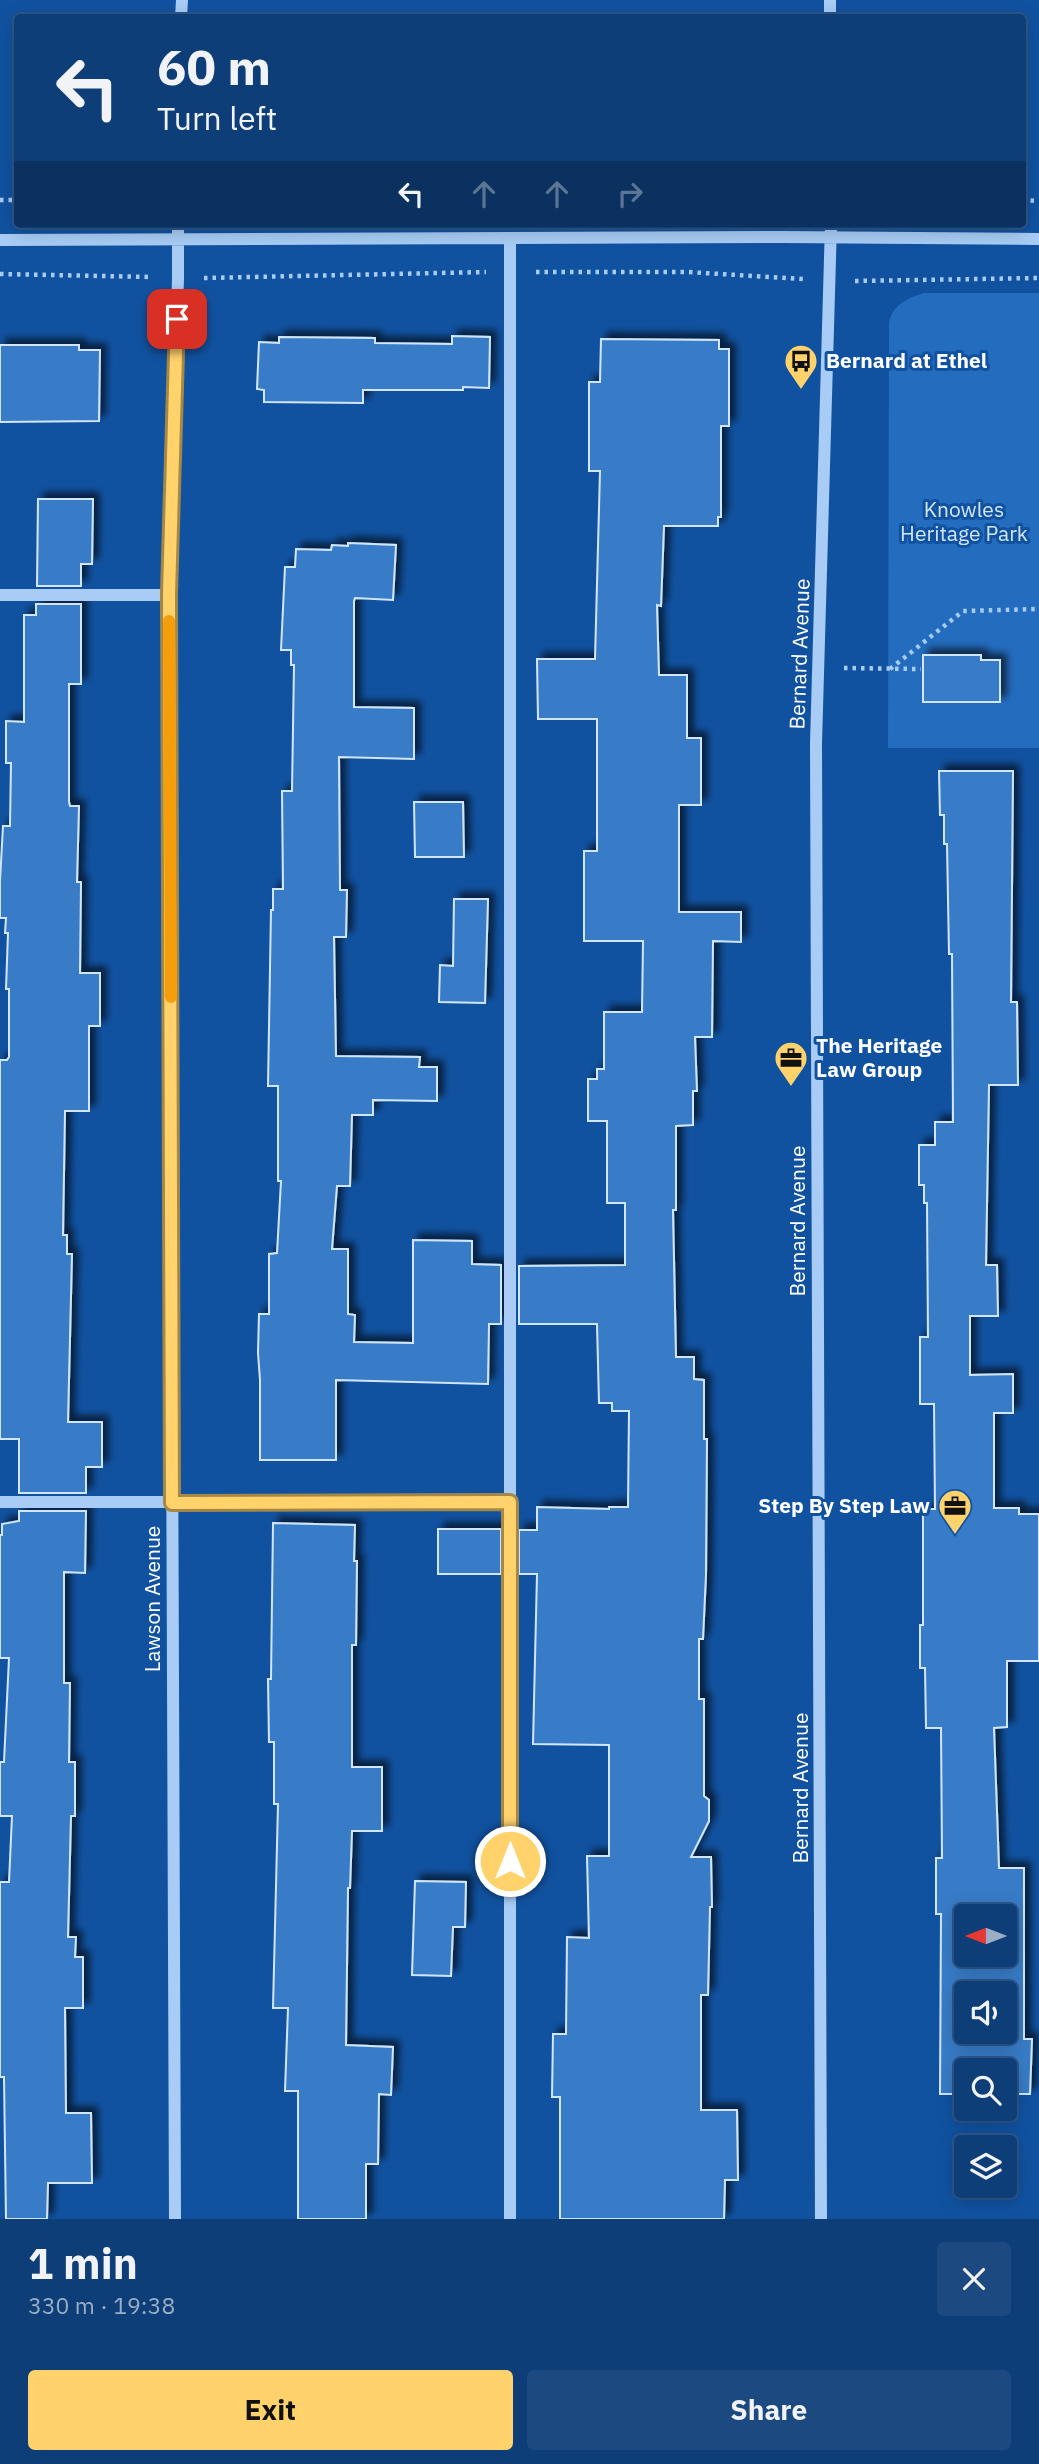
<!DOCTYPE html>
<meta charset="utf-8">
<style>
body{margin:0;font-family:"IBM Plex Sans",sans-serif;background:#1b4980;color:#f1f3f6;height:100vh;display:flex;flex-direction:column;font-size:26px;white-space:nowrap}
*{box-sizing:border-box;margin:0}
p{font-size:23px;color:#9aaec6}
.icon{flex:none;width:38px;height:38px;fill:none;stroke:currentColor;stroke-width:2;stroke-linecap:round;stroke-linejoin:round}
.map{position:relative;height:2219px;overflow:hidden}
.sheet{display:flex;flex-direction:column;background:#0d3e78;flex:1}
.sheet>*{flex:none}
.banner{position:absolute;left:14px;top:14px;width:1012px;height:214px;border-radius:7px;box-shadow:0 4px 18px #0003,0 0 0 2px #2d578a;background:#0d3e78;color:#f1f3f6;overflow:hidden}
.needle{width:46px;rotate:270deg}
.buttons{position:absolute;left:954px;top:1904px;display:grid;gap:14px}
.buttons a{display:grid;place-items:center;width:63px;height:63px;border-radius:7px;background:#0d3e78;box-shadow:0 4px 18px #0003,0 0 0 2px #2d578a;font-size:35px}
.pin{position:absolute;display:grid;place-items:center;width:60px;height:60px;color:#fff;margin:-30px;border-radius:14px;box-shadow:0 4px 10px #0006}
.me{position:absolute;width:77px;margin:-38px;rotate:0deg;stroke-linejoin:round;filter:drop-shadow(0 0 5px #0008)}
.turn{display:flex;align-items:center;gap:24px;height:147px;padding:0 28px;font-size:32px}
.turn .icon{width:91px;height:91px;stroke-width:2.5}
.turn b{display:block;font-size:49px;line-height:60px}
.lanes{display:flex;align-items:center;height:66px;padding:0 28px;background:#0003;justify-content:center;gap:35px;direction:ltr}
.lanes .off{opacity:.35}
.round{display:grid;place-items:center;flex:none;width:74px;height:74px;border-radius:7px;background:#1b4980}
.head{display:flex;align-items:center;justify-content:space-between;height:119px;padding:0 28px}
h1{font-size:42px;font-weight:700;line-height:52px}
.action{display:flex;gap:14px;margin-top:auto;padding:14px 28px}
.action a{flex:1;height:80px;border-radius:7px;background:#ffd26c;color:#111;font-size:28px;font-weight:700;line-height:80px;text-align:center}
.action a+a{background:#1b4980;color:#f1f3f6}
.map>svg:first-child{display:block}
.green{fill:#236cbe}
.building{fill:#397bc7;stroke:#d1e6fe;stroke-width:2;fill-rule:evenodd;filter:url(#shadow)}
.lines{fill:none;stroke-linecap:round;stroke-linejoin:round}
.path{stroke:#a8ccf5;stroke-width:4.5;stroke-dasharray:3.5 5;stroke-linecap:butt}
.minor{stroke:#a8ccf5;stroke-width:12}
.route-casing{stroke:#a68846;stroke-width:18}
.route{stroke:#ffd26c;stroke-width:12}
.slow{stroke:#f59e0b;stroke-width:12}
.labels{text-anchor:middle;stroke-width:6;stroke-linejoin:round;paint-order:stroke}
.poi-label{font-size:21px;font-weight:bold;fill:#fff;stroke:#1152a0;text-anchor:start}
.park-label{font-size:21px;fill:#d1e6fe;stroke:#1152a0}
.street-label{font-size:21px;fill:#fff;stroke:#1152a0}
</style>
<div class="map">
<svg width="1039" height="2219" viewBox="0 0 1039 2219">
<defs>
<filter id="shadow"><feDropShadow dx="6" dy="-6" stdDeviation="3.5" flood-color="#0009"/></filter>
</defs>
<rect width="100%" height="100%" fill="#1152a0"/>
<path class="green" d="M 924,293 L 1039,293 L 1039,748 L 888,748 L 889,322 C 893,304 908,298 924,293 Z"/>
<path class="building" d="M 452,336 L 490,337 L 489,388 L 463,387 L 463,390 L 363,390 L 363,403 L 264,402 L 264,390 L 257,389 L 259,342 L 279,343 L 279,337 L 375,338 L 375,343 L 452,344 Z
M 601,339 L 719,340 L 719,349 L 729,349 L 729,426 L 721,426 L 721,517 L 718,517 L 718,526 L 664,526 L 661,606 L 657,605 L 659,675 L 687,675 L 687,738 L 701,738 L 701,805 L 679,805 L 679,912 L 741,912 L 741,942 L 713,941 L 712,1037 L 695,1037 L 697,1091 L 693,1091 L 693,1125 L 676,1126 L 676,1210 L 673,1210 L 676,1357 L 694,1357 L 694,1379 L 704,1380 L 704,1439 L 707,1439 L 706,1575 L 703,1639 L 699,1639 L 699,1699 L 704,1699 L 704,1796 L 709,1800 L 709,1821 L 691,1857 L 711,1857 L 712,1907 L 710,1907 L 708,1995 L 701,1995 L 701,2110 L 737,2110 L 738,2180 L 725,2180 L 724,2219 L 560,2219 L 560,2097 L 552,2097 L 553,2034 L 566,2034 L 567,1937 L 589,1938 L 587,1856 L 609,1856 L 609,1745 L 533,1744 L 537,1574 L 519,1574 L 519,1530 L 537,1530 L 537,1507 L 609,1509 L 609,1507 L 628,1507 L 629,1411 L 612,1411 L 612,1403 L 599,1403 L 597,1324 L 519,1324 L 519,1266 L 625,1265 L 625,1203 L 607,1203 L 607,1121 L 588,1121 L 588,1079 L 597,1079 L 597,1069 L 604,1069 L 604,1012 L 642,1012 L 643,941 L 584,941 L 584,851 L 597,851 L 597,719 L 538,719 L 537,659 L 595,659 L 600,471 L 589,471 L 589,382 L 600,382 Z
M 0,345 L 79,345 L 79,350 L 100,350 L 99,421 L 0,422 Z
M 38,499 L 93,499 L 92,564 L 81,564 L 81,586 L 37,586 Z
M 348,543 L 396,545 L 393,600 L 355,598 L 354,601 L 354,707 L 414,708 L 414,759 L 339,757 L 340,890 L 347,890 L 346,937 L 334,937 L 336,1056 L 420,1057 L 419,1067 L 437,1067 L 437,1101 L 373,1100 L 373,1115 L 352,1115 L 350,1186 L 337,1186 L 332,1249 L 348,1249 L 348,1314 L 355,1315 L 354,1342 L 413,1343 L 413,1240 L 472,1241 L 472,1264 L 501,1265 L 501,1324 L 489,1324 L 488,1384 L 336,1380 L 336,1460 L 260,1460 L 260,1380 L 258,1353 L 259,1314 L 269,1314 L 269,1254 L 277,1253 L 281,1181 L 278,1181 L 278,1086 L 268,1086 L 271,910 L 273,910 L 273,889 L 283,889 L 282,791 L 292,791 L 294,665 L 291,665 L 291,650 L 281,650 L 285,567 L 295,567 L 296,549 L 331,550 L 332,545 L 348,546 Z
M 36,604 L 81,604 L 81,684 L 69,684 L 69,802 L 70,806 L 79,806 L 77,882 L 81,882 L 80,973 L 100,973 L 100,1026 L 89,1026 L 89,1111 L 65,1111 L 63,1235 L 67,1235 L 67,1254 L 72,1254 L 68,1422 L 102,1422 L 102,1467 L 86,1467 L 86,1493 L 19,1493 L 19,1439 L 0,1439 L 0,1060 L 7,1060 L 9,1057 L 9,989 L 6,989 L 8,933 L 5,933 L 6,918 L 0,918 L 0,881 L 3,826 L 10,826 L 11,763 L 6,763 L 6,721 L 24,722 L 24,615 L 36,615 Z
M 923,655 L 981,655 L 981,660 L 1000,660 L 1000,702 L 923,702 Z
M 939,771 L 1013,771 L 1011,1002 L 1017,1002 L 1018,1085 L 989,1085 L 986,1265 L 997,1265 L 998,1316 L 970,1316 L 970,1375 L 1013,1374 L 1013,1413 L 994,1413 L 994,1508 L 1019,1508 L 1019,1514 L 1039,1514 L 1039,1661 L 1007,1661 L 1007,1727 L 994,1728 L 999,1868 L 1024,1868 L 1024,2039 L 1032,2039 L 1030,2094 L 1004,2094 L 1004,2070 L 966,2070 L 966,2094 L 940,2094 L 941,1914 L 936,1914 L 936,1858 L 942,1858 L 941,1728 L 926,1728 L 925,1668 L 920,1668 L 920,1625 L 923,1625 L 923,1509 L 935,1509 L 934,1404 L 920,1404 L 920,1337 L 928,1337 L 927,1203 L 924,1203 L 924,1185 L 919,1185 L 919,1145 L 935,1145 L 935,1122 L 953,1122 L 952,954 L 949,954 L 947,844 L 944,844 L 944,815 L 940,815 ZM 966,1916 L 1004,1916 L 1004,1955 L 966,1955 ZM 966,1993 L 1004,1993 L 1004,2032 L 966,2032 Z
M 414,802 L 463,802 L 464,857 L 415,857 Z
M 454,899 L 488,899 L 485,1003 L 439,1002 L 440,965 L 453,966 Z
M 19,1511 L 86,1511 L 85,1573 L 64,1572 L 64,1683 L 70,1683 L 69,1762 L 75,1762 L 75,1816 L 71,1816 L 68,1937 L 76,1937 L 75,1957 L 83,1957 L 83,2008 L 65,2008 L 66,2113 L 91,2113 L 92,2183 L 48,2183 L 47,2219 L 6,2219 L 4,2077 L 0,2077 L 0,1882 L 9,1882 L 12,1816 L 0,1816 L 0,1762 L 4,1762 L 9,1658 L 0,1658 L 0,1535 L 2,1535 L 2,1524 L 19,1521 Z
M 273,1523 L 355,1525 L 354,1561 L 357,1561 L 356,1645 L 352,1645 L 352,1767 L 382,1767 L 382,1831 L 352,1831 L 350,1888 L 348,1888 L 346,2045 L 393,2047 L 391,2095 L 379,2094 L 378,2164 L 366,2164 L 366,2219 L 298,2219 L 298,2091 L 285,2091 L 288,2008 L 273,2008 L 278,1804 L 274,1804 L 274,1742 L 269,1742 L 268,1679 L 271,1679 Z
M 438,1529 L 501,1529 L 501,1574 L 438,1574 Z
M 415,1881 L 466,1882 L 465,1927 L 453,1927 L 451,1976 L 412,1975 Z"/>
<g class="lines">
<path class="path" d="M 0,200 L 18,200
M 1022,200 L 1039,201
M 536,272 L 687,272 L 804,279
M 0,274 L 153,277
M 204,278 L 486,272
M 855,281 L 1039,278
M 844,668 L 921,669
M 890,669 L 963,611 L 1039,609"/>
<path class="minor" d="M 830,0 L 830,18
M 181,18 L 182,0
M 510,238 L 510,2219
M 0,240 L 782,237 L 1039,239
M 0,595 L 169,595
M 0,1502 L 510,1502
M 175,2219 L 169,595 L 178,278 L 178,224
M 821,2219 L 816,743 L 831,224"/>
</g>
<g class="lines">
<defs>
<path id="route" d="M 177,319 L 169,594 L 172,1503 L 510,1502 L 510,1861"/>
</defs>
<use href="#route" class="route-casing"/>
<use href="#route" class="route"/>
<path class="slow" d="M 169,621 L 171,997"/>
</g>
<defs>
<symbol id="bus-pin" viewBox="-11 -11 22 30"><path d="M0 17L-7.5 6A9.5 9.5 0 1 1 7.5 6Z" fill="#ffd26c" stroke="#1152a0"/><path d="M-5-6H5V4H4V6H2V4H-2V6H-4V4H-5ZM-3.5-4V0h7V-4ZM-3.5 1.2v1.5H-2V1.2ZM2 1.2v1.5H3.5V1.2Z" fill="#111"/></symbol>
<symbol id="office-pin" viewBox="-11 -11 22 30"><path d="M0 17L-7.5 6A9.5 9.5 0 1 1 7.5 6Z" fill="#ffd26c" stroke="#1152a0"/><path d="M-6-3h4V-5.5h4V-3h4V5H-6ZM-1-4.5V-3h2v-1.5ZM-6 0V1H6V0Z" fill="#111"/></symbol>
</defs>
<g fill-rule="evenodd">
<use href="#bus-pin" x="782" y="342" width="38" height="52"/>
<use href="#office-pin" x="772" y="1039" width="38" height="52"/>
<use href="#office-pin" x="936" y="1487" width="38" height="52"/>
</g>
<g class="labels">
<g class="poi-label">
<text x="826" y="368">Bernard at Ethel</text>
<text x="816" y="1053">The Heritage<tspan x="816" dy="24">Law Group</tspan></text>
<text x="930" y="1513" text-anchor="end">Step By Step Law</text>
</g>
<g class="park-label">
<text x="964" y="517">Knowles<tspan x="964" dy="24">Heritage Park</tspan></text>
</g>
<g class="street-label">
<text transform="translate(800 654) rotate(-88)" y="7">Bernard Avenue</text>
<text transform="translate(798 1221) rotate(-90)" y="7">Bernard Avenue</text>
<text transform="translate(153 1599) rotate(-90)" y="7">Lawson Avenue</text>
<text transform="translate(801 1788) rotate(-90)" y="7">Bernard Avenue</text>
</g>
</g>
</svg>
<div class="buttons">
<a><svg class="needle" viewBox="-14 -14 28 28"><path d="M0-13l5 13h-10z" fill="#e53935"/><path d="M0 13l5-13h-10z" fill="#9aaec6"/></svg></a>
<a><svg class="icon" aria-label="sound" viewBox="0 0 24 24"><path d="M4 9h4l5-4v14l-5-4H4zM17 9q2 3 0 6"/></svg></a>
<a><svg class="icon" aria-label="search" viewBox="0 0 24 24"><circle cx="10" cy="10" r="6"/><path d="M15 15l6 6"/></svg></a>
<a><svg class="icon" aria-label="layers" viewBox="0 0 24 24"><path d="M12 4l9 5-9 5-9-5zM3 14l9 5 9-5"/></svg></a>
</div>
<div class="pin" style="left:177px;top:319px;background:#d93025"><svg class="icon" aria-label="arrive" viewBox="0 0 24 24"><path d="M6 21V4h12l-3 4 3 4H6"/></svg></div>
<svg class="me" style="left:510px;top:1861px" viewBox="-20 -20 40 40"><circle r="17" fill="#ffd26c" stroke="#fff" stroke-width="3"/><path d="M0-11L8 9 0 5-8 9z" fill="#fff"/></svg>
<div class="banner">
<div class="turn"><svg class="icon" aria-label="left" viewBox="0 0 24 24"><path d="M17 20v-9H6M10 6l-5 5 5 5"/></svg><div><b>60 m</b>Turn left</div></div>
<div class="lanes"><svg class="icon" aria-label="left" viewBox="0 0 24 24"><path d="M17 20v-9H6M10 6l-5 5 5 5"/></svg><svg class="icon off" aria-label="ahead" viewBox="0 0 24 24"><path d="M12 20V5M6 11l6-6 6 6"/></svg><svg class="icon off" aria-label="ahead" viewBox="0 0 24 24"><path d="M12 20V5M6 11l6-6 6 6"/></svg><svg class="icon off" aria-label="right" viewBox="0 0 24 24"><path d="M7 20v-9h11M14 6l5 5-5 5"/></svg></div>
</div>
</div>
<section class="sheet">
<div class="head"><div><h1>1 min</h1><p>330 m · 19:38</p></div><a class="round"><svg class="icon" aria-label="close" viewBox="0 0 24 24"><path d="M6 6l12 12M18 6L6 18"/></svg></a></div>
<div class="action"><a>Exit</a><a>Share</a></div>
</section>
